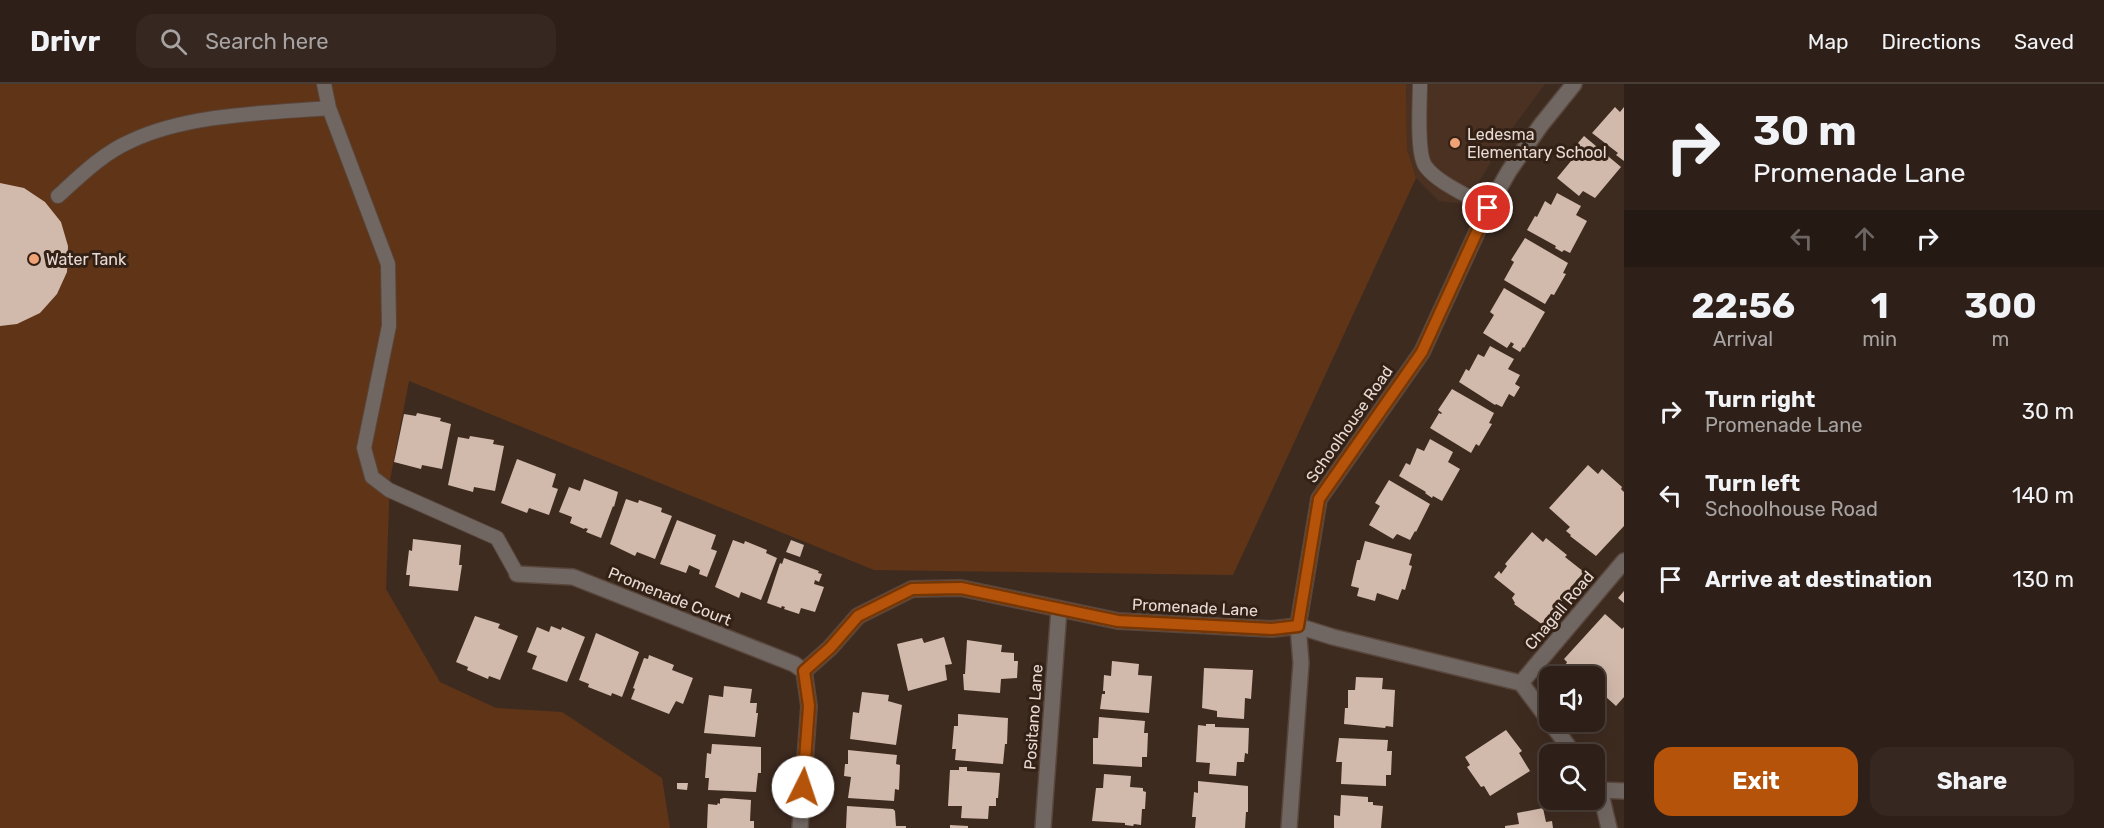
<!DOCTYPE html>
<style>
body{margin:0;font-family:Rubik,sans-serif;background:#362821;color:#f1f3f6;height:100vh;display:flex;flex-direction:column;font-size:22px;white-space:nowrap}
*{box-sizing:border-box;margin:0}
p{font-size:20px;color:#a7a3a2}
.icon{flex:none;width:33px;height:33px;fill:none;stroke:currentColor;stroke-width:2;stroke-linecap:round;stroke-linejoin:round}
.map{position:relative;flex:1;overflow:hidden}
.side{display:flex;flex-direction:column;background:#2e2018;width:480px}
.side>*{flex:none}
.banner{background:#2e2018;color:#f1f3f6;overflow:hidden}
.tools{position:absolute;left:1539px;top:582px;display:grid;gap:12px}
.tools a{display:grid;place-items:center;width:66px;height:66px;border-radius:12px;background:#2e2018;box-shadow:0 6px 24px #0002,0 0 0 2px #493e37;font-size:30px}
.pin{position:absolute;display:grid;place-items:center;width:51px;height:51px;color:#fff;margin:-26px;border:3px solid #fff;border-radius:50%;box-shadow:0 2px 6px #0007}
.me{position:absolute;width:66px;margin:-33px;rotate:4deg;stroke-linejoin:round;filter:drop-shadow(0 0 4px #0008)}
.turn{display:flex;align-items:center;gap:21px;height:126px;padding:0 30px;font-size:27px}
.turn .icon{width:78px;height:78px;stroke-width:2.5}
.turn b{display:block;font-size:42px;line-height:51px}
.lanes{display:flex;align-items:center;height:57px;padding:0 30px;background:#0003;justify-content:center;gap:30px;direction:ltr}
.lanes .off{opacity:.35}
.eta{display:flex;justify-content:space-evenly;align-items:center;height:102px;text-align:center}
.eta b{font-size:36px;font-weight:700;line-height:42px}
.button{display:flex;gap:12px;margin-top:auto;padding:12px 30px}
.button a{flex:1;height:69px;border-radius:18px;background:#b45309;color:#fff;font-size:24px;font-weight:700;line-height:69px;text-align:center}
.button a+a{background:#362821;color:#f1f3f6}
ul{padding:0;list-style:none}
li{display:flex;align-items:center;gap:18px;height:84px;padding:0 30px}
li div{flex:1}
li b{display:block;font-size:22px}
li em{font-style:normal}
header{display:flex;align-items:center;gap:36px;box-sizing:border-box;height:84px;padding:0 30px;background:#2e2018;border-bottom:2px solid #493e37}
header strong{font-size:28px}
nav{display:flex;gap:33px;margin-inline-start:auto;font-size:21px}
.search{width:420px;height:54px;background:#362821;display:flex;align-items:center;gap:15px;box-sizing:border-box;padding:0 21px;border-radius:18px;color:#a7a3a2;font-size:22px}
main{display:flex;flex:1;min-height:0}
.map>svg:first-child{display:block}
.built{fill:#4a3122}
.green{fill:#603417}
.building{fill:#d1b9ab}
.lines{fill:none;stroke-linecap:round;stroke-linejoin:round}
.service-casing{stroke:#59473d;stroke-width:16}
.minor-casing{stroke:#59473d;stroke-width:18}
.service{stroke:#716762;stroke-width:14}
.minor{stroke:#716762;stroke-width:15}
.route-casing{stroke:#753606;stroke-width:15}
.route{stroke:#b45309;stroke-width:10}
.poi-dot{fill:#efa376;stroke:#332116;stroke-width:2}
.labels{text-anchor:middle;stroke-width:6;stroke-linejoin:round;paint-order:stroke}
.poi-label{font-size:16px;fill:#e8dbd4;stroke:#332116;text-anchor:start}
.street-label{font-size:16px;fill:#e8dbd4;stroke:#332116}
</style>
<header>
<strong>Drivr</strong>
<div class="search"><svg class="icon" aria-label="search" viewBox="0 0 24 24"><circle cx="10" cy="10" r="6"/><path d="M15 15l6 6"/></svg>Search here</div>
<nav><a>Map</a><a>Directions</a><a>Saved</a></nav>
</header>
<main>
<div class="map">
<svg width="1624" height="744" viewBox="0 0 1624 744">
<rect width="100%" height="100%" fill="#3e2b20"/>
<path class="built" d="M 1406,0 L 1545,0 L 1505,54 L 1466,120 L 1439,117 L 1416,94 L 1407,65 Z"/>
<path class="green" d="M 0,0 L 1406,0 L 1407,65 L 1416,94 L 1233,491 L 874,486 L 409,297 L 390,396 L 386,505 L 440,598 L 496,624 L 562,628 L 662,694 L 670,744 L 0,744 Z"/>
<path class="building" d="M 1615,23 L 1620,28 L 1624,23 L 1624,77 L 1616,71 L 1618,69 L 1592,49 Z
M 1584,52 L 1621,83 L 1595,114 L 1583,107 L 1579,112 L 1557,94 L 1571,77 L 1566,73 Z
M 0,99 L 24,104 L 45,118 L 61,138 L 68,162 L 67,188 L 57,210 L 40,229 L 17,240 L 0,242 Z
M 1557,109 L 1581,122 L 1576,131 L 1587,137 L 1570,169 L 1564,166 L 1562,168 L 1555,164 L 1556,162 L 1527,146 L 1535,132 L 1537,133 L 1545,117 L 1551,121 Z
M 1525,154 L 1568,179 L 1563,189 L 1566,190 L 1554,211 L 1551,210 L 1545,220 L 1504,196 L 1514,178 L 1511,176 Z
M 1504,204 L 1545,228 L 1524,264 L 1523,263 L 1520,268 L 1512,263 L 1514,260 L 1511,258 L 1507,264 L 1483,249 L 1494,231 L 1490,228 Z
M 1490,262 L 1514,275 L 1508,285 L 1520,291 L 1515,300 L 1520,303 L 1514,313 L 1509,310 L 1502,323 L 1496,320 L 1495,321 L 1459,298 L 1466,285 L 1469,287 L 1478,270 L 1484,273 Z
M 1452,305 L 1494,329 L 1489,339 L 1492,340 L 1479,362 L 1476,360 L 1471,369 L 1430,344 L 1439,329 L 1441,330 L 1442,329 L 1438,326 Z
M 417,329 L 441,334 L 440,337 L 451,340 L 442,385 L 422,381 L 421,385 L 394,378 L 404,330 L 416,332 Z
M 470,352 L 494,356 L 493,360 L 504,362 L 495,407 L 474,403 L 473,408 L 448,401 L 458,353 L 469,355 Z
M 1430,355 L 1453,368 L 1448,378 L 1460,385 L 1442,417 L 1433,412 L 1432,414 L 1425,409 L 1426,408 L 1399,392 L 1406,379 L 1410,381 L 1417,364 L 1424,367 Z
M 517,375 L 556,390 L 552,403 L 558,405 L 549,431 L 529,424 L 527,429 L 501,419 Z
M 1588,381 L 1598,390 L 1602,385 L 1622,403 L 1621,405 L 1624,408 L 1624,442 L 1596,472 L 1570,452 L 1571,451 L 1566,447 L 1570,443 L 1549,424 Z
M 584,395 L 618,408 L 614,423 L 613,422 L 601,454 L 586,448 L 588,445 L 585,444 L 584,445 L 570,439 L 572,433 L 559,428 L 569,403 L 580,407 Z
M 1389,396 L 1430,420 L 1416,448 L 1415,447 L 1410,456 L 1397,450 L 1393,455 L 1369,441 L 1380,422 L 1375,419 Z
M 626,415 L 638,419 L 639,416 L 662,424 L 661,428 L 672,432 L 655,475 L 637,468 L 635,472 L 610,460 Z
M 677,436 L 716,451 L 711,465 L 717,467 L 707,493 L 699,490 L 700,486 L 689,481 L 686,489 L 660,480 Z
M 1532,448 L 1543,458 L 1546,454 L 1567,471 L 1565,473 L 1584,488 L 1570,504 L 1572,506 L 1545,536 L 1546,537 L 1543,541 L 1514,520 L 1515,519 L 1512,514 L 1515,510 L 1494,493 L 1499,487 L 1501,490 L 1507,482 L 1505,480 Z
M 413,455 L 461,461 L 459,481 L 462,481 L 458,507 L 409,502 L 410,491 L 406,491 L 409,466 L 412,467 Z
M 733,456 L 744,460 L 745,457 L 767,466 L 766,469 L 777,474 L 761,516 L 741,508 L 739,514 L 715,503 Z
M 791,456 L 804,461 L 800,473 L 786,468 Z
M 1365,457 L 1412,470 L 1409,481 L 1412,482 L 1405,506 L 1402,505 L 1398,516 L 1377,509 L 1375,517 L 1357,512 L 1359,504 L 1351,502 L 1357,476 L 1360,476 Z
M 784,474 L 819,487 L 818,489 L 822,490 L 819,498 L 815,496 L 814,500 L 824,503 L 815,528 L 801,524 L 799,530 L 784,525 L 785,523 L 782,522 L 781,524 L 767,519 L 780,479 L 782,480 Z
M 1624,507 L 1624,519 L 1618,514 Z
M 1605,530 L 1622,545 L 1624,543 L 1624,613 L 1616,622 L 1606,613 L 1601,618 L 1594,612 L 1594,592 L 1580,592 L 1566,580 L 1567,578 L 1564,575 Z
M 475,532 L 500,540 L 498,544 L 518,552 L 500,596 L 489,592 L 488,595 L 467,586 L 468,583 L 456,578 Z
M 551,542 L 561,546 L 562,543 L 585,553 L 567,598 L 532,585 L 537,572 L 527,568 L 537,543 L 549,548 Z
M 596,549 L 639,568 L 622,613 L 612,609 L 611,612 L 588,603 L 589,600 L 579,596 Z
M 944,553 L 952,580 L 945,581 L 947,596 L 908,607 L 897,560 L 922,554 L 924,559 Z
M 967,556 L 1002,561 L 1001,568 L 1014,569 L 1014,577 L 1018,577 L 1017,594 L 1001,595 L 1000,609 L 964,606 L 963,590 L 965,590 Z
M 649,571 L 674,581 L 672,586 L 693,594 L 683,620 L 676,617 L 669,630 L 631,615 L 635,605 L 633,604 L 644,574 L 648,575 Z
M 1112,577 L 1139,580 L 1138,591 L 1152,592 L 1149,629 L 1100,625 L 1102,610 L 1105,610 L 1105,607 L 1103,607 L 1104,591 L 1111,592 Z
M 1204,584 L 1253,586 L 1251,615 L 1245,614 L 1244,635 L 1217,633 L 1217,627 L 1202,624 Z
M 1356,593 L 1383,594 L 1382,605 L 1395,606 L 1393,643 L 1386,642 L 1385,644 L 1344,640 L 1345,624 L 1348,624 L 1348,606 L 1355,606 Z
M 724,602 L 752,605 L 750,619 L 757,619 L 756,629 L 758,629 L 755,653 L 704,649 L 709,611 L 723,613 Z
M 862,608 L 889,611 L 888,617 L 902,621 L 896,661 L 850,655 L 853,628 L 859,629 Z
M 958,630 L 1008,634 L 1007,660 L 1005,660 L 1003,680 L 955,676 L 956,665 L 952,665 L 954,642 L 958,642 Z
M 1099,633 L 1145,637 L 1144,649 L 1148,649 L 1147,673 L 1142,673 L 1142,683 L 1093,680 L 1093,654 L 1098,654 Z
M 1206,640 L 1215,640 L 1215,643 L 1249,644 L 1248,670 L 1245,669 L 1244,678 L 1237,678 L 1236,692 L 1209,690 L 1210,679 L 1196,678 L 1198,641 L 1206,642 Z
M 1506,646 L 1522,667 L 1519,669 L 1530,687 L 1490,712 L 1484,702 L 1481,703 L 1467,683 L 1470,681 L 1465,673 Z
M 1339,654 L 1388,656 L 1387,667 L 1392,667 L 1391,691 L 1386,691 L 1386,702 L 1341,700 L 1342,678 L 1336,678 Z
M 712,660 L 761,663 L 761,689 L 758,689 L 756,708 L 708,706 L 709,694 L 705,694 L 707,669 L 711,670 Z
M 848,666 L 897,671 L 896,680 L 900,681 L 899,706 L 895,705 L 894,717 L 848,714 L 851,693 L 844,692 L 845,680 L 848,680 Z
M 959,683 L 967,683 L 967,687 L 1000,689 L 998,714 L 996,714 L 996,722 L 989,722 L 988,735 L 961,734 L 962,722 L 948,722 L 950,686 L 959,686 Z
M 1104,690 L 1131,692 L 1130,703 L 1143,704 L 1143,707 L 1146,708 L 1145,725 L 1142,725 L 1141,741 L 1134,740 L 1133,742 L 1125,741 L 1125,739 L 1092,737 L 1096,704 L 1103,704 Z
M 1198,697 L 1248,702 L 1248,728 L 1246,728 L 1245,744 L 1195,744 L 1196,733 L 1192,733 L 1194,708 L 1198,709 Z
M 677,699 L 688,699 L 687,706 L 677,705 Z
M 1341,711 L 1368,713 L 1368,718 L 1373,718 L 1373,721 L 1383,722 L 1381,744 L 1334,744 L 1334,731 L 1340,732 Z
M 724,714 L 751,716 L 750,737 L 754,737 L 754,744 L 707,744 L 708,720 L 717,721 L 718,719 L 720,720 L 720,715 Z
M 847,722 L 893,725 L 895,727 L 896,742 L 906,742 L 906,744 L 846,744 Z
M 1543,724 L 1546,738 L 1552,737 L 1553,744 L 1505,744 L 1505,742 L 1519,740 L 1517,729 Z
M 950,741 L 968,742 L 968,744 L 950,744 Z"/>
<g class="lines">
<defs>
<path id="service" d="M 324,0 L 329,24 L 388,180 L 389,242 L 364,364 L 372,393 L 389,406 L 497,454 L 517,490
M 1420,0 C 1420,17 1416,71 1426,83 C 1439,100 1470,112 1488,124
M 58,112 C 80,92 103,69 131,57 C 188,30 266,29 329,24"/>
<path id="minor" d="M 517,490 L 573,493 L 794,580 L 804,587
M 804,587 L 830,564 L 858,532 L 912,505 L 961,504 L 1118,537 L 1272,545 L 1298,542 L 1333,553 L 1521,599 L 1574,670
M 1521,599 L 1624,477
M 1594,698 L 1600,706 L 1609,744
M 1600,706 L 1624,707
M 800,744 L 809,622 L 804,587
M 1043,744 L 1059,525
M 1289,744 L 1301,579 L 1298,542 L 1319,415 L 1422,268 L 1488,124 L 1509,87 L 1541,41 L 1574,0"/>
</defs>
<use href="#service" class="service-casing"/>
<use href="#minor" class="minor-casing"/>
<use href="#service" class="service"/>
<use href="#minor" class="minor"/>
</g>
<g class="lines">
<defs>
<path id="route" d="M 803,703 L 809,622 L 804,587 L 830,564 L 858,532 L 912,505 L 961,504 L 1118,537 L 1272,545 L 1298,542 L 1319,415 L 1422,268 L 1488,124"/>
</defs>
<use href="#route" class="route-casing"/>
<use href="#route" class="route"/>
</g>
<g class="poi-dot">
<circle cx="1455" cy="59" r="6"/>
<circle cx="34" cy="175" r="6"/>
</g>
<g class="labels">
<g class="poi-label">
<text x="1467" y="56">Ledesma<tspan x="1467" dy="18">Elementary School</tspan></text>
<text x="46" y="181">Water Tank</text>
</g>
<g class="street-label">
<text transform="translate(1349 340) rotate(-55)" y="6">Schoolhouse Road</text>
<text transform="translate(670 512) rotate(22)" y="6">Promenade Court</text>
<text transform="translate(1195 523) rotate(3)" y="6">Promenade Lane</text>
<text transform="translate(1559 526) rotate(-50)" y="6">Chagall Road</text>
<text transform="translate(1033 633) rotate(-86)" y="6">Positano Lane</text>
</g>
</g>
</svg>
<div class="tools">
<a><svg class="icon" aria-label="sound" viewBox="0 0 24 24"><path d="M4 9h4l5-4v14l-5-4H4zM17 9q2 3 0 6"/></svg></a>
<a><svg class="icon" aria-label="search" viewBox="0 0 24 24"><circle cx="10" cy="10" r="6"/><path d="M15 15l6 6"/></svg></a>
</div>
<div class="pin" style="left:1488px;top:124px;background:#d93025"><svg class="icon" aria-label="arrive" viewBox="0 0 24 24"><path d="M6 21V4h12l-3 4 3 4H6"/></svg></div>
<svg class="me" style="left:803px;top:703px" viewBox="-20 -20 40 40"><circle r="19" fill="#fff"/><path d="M0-13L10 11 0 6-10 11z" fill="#b45309"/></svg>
</div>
<section class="side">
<div class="banner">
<div class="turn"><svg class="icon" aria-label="right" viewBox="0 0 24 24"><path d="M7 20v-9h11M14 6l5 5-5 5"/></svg><div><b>30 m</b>Promenade Lane</div></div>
<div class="lanes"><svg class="icon off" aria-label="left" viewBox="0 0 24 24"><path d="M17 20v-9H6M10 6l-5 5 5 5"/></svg><svg class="icon off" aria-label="ahead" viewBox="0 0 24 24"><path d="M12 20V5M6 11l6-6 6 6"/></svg><svg class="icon" aria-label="right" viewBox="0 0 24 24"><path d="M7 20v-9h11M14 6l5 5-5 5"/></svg></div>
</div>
<div class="eta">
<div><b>22:56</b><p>Arrival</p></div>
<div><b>1</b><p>min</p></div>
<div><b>300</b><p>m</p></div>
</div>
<ul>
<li><svg class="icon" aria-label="right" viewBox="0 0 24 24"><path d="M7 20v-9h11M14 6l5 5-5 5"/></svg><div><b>Turn right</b><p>Promenade Lane</p></div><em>30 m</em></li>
<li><svg class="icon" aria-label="left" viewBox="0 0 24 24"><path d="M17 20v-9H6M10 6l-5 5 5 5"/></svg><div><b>Turn left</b><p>Schoolhouse Road</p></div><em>140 m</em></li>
<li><svg class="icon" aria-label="arrive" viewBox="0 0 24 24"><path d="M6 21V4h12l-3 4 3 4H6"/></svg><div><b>Arrive at destination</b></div><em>130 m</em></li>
</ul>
<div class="button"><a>Exit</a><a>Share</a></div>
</section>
</main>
